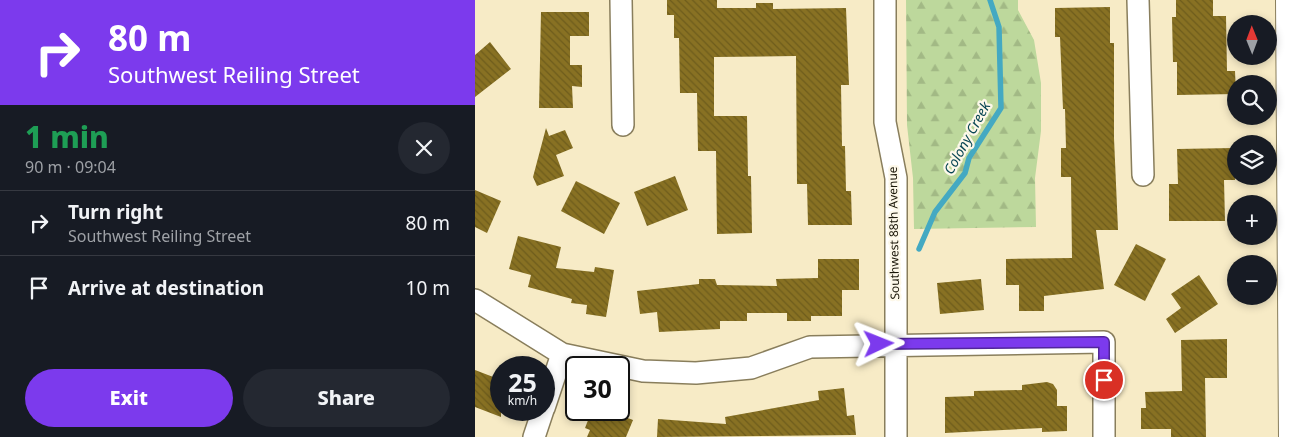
<!DOCTYPE html>
<meta charset="utf-8">
<style>
body{margin:0;font-family:"Noto Sans",sans-serif;background:#242831;color:#f1f3f6;height:100vh;display:flex;flex-direction:column;font-size:19px;white-space:nowrap}
*{box-sizing:border-box;margin:0}
p{font-size:16px;color:#9ea1a6}
.icon{flex:none;width:28px;height:28px;fill:none;stroke:currentColor;stroke-width:2;stroke-linecap:round;stroke-linejoin:round}
.map{position:relative;flex:1;overflow:hidden}
.sheet{display:flex;flex-direction:column;background:#171b24;width:475px}
.sheet>*{flex:none}
.banner{background:#7c3aed;color:#fff;overflow:hidden}
.needle{width:32px;rotate:359deg}
.buttons{position:absolute;left:752px;top:15px;display:grid;gap:10px}
.buttons a{display:grid;place-items:center;width:50px;height:50px;border-radius:50%;background:#171b24;box-shadow:0 2px 8px #0003;font-size:25px}
.speed{position:absolute;left:15px;top:356px;display:flex;gap:10px;font-size:25px;font-weight:700;text-align:center}
.speed>*{display:grid;place-content:center;width:65px;height:65px;border-radius:50%;background:#171b24;box-shadow:0 2px 8px #0003;line-height:1}
.speed small{font-size:12px;font-weight:400}
.speed .limit{border:2px solid #111;border-radius:8px;background:#fff;color:#111}
.pin{position:absolute;display:grid;place-items:center;width:42px;height:42px;color:#fff;margin:-21px;border:2px solid #fff;border-radius:50%;box-shadow:0 1px 5px #0007}
.me{position:absolute;width:55px;margin:-28px;rotate:88deg;stroke-linejoin:round;filter:drop-shadow(0 0 4px #0008)}
.turn{display:flex;align-items:center;gap:18px;height:105px;padding:0 25px;font-size:22px}
.turn .icon{width:65px;height:65px;stroke-width:2.5}
.turn b{display:block;font-size:35px;line-height:42px}
.round{display:grid;place-items:center;flex:none;width:52px;height:52px;border-radius:26px;background:#242831}
.overview{display:flex;align-items:center;justify-content:space-between;height:85px;padding:0 25px}
h1{font-size:30px;font-weight:800;line-height:38px;color:#1e9e55}
.cta{display:flex;gap:10px;margin-top:auto;padding:10px 25px}
.cta a{flex:1;height:58px;border-radius:30px;background:#7c3aed;color:#fff;font-size:20px;font-weight:800;line-height:58px;text-align:center}
.cta a+a{background:#242831;color:#f1f3f6}
ul{padding:0;list-style:none}
li{display:flex;align-items:center;gap:15px;height:65px;padding:0 25px;border-top:1px solid #363941}
li div{flex:1}
li b{display:block;font-size:19px}
li em{font-style:normal}
main{display:flex;flex:1;min-height:0}
.map>svg:first-child{display:block}
.forest{fill:url(#forest-firs)}
.lines{fill:none;stroke-linecap:round;stroke-linejoin:round}
.stream{stroke:#44a9c2;stroke-width:5.5}
.building{fill:url(#building-back-hatch)}
.minor-casing{stroke:#897e5c;stroke-width:24}
.secondary-casing{stroke:#897e5c;stroke-width:30}
.minor{stroke:#fff;stroke-width:21}
.secondary{stroke:#fff;stroke-width:28}
.route-casing{stroke:#51269a;stroke-width:12}
.route{stroke:#7c3aed;stroke-width:9}
.labels{text-anchor:middle;stroke-width:4.5;stroke-linejoin:round;paint-order:stroke}
.street-label{font-size:12px;fill:#1a1608;stroke:#fdf8e9}
.water-label{font-size:14px;font-style:italic;fill:#094654;stroke:#fdf8e9}
</style>
<main>
<section class="sheet">
<div class="banner">
<div class="turn"><svg class="icon" aria-label="right" viewBox="0 0 24 24"><path d="M7 20v-9h11M14 6l5 5-5 5"/></svg><div><b>80 m</b>Southwest Reiling Street</div></div>
</div>
<div class="overview"><div><h1>1 min</h1><p>90 m · 09:04</p></div><a class="round"><svg class="icon" aria-label="close" viewBox="0 0 24 24"><path d="M6 6l12 12M18 6L6 18"/></svg></a></div>
<ul>
<li><svg class="icon" aria-label="right" viewBox="0 0 24 24"><path d="M7 20v-9h11M14 6l5 5-5 5"/></svg><div><b>Turn right</b><p>Southwest Reiling Street</p></div><em>80 m</em></li>
<li><svg class="icon" aria-label="arrive" viewBox="0 0 24 24"><path d="M6 21V4h12l-3 4 3 4H6"/></svg><div><b>Arrive at destination</b></div><em>10 m</em></li>
</ul>
<div class="cta"><a>Exit</a><a>Share</a></div>
</section>
<div class="map">
<svg width="818" height="437" viewBox="0 0 818 437">
<defs>
<pattern id="forest-firs" width="22" height="20" patternUnits="userSpaceOnUse" patternTransform="scale(1.25)"><rect width="22" height="20" fill="#bdd89c"/><path d="M5 1l3.5 6h-7zM16 11l3.5 6h-7z" fill="#a2b985"/></pattern>
<pattern id="building-back-hatch" width="6" height="6" patternUnits="userSpaceOnUse" patternTransform="scale(1.25)"><rect width="6" height="6" fill="#887123"/><path d="M-1 5l2 2M0 0l6 6M5-1l2 2" fill="none" stroke="#6e5c1c"/></pattern>
</defs>
<rect width="100%" height="100%" fill="#f7ebc6"/>
<path class="forest" d="M 431,0 L 543,0 L 543,10 L 559,40 L 566,83 L 566,131 L 560,178 L 561,227 L 439,229 L 438,178 L 432,125 Z"/>
<g class="lines">
<path class="stream" d="M 444,249 L 460,212 L 490,173 L 494,158 L 526,108 L 524,27 L 515,0"/>
</g>
<path class="building" d="M 192,0 L 242,0 L 242,8 L 281,8 L 281,3 L 298,3 L 298,9 L 371,8 L 374,85 L 366,85 L 367,146 L 370,146 L 371,191 L 376,191 L 377,225 L 333,225 L 332,184 L 322,184 L 321,56 L 239,57 L 239,116 L 272,116 L 273,176 L 276,176 L 277,233 L 242,234 L 241,151 L 223,151 L 222,93 L 205,93 L 204,38 L 199,38 L 199,15 L 192,15 Z
M 701,0 L 738,0 L 738,16 L 751,16 L 752,71 L 760,71 L 761,94 L 702,95 L 702,62 L 698,62 L 697,17 L 701,17 Z
M 635,7 L 635,43 L 639,43 L 639,138 L 643,230 L 621,230 L 629,289 L 569,296 L 569,311 L 544,311 L 544,285 L 531,285 L 531,259 L 597,258 L 596,177 L 586,177 L 586,148 L 591,148 L 590,109 L 588,109 L 585,37 L 580,37 L 580,8 Z
M 66,12 L 114,12 L 114,36 L 95,36 L 95,65 L 107,65 L 107,87 L 97,86 L 98,108 L 64,108 Z
M 15,42 L 36,69 L 0,97 L 0,55 Z
M 71,128 L 74,136 L 90,130 L 98,148 L 81,155 L 89,176 L 62,186 L 58,177 Z
M 759,148 L 760,180 L 749,180 L 750,221 L 694,221 L 694,184 L 703,184 L 702,149 Z
M 200,176 L 213,210 L 172,226 L 159,192 Z
M 101,181 L 145,203 L 129,234 L 86,211 Z
M 0,190 L 26,201 L 12,233 L 0,227 Z
M 43,236 L 86,247 L 81,268 L 119,272 L 120,267 L 139,270 L 131,317 L 111,314 L 112,305 L 96,303 L 97,299 L 53,287 L 56,275 L 34,269 Z
M 661,244 L 691,259 L 670,301 L 639,285 Z
M 343,259 L 384,259 L 384,290 L 367,290 L 367,316 L 336,316 L 336,321 L 312,321 L 312,313 L 272,313 L 272,321 L 245,321 L 245,329 L 184,332 L 182,312 L 165,314 L 162,291 L 224,284 L 224,279 L 240,279 L 242,285 L 302,286 L 301,279 L 343,278 Z
M 724,275 L 743,304 L 700,333 L 691,319 L 706,308 L 696,294 Z
M 506,279 L 509,310 L 465,314 L 462,283 Z
M 752,339 L 752,378 L 730,378 L 731,437 L 696,437 L 696,429 L 666,429 L 666,408 L 671,408 L 670,392 L 707,391 L 706,340 Z
M 0,370 L 26,380 L 26,417 L 0,407 Z
M 572,382 L 578,384 L 582,390 L 582,406 L 592,406 L 592,431 L 567,432 L 567,428 L 470,433 L 470,397 L 499,396 L 499,391 L 547,390 L 547,385 Z
M 369,388 L 372,416 L 379,415 L 381,435 L 182,437 L 183,419 L 251,424 L 250,417 L 344,400 L 343,391 Z
M 117,410 L 131,410 L 158,420 L 151,437 L 112,437 L 115,430 L 110,428 Z"/>
<g class="lines">
<defs>
<path id="minor" d="M 146,0 L 148,125
M 410,0 L 410,122 L 421,178 L 421,437
M 663,0 L 668,175
M 0,300 L 87,354 L 168,371 L 221,373 L 276,368 L 335,347 L 629,342 L 629,437
M 69,408 L 87,354
M 59,437 L 68,410"/>
<path id="secondary" d="M 815,0 L 818,437"/>
</defs>
<use href="#minor" class="minor-casing"/>
<use href="#secondary" class="secondary-casing"/>
<use href="#minor" class="minor"/>
<use href="#secondary" class="secondary"/>
</g>
<g class="lines">
<defs>
<path id="route" d="M 404,344 L 629,342 L 629,380"/>
</defs>
<use href="#route" class="route-casing"/>
<use href="#route" class="route"/>
</g>
<g class="labels">
<g class="street-label">
<text transform="translate(419 233) rotate(-91)" y="4">Southwest 88th Avenue</text>
</g>
<g class="water-label">
<text transform="translate(492 138) rotate(-61)" y="5">Colony Creek</text>
</g>
</g>
</svg>
<div class="buttons">
<a><svg class="needle" viewBox="-14 -14 28 28"><path d="M0-13l5 13h-10z" fill="#e53935"/><path d="M0 13l5-13h-10z" fill="#9ea1a6"/></svg></a>
<a><svg class="icon" aria-label="search" viewBox="0 0 24 24"><circle cx="10" cy="10" r="6"/><path d="M15 15l6 6"/></svg></a>
<a><svg class="icon" aria-label="layers" viewBox="0 0 24 24"><path d="M12 4l9 5-9 5-9-5zM3 14l9 5 9-5"/></svg></a>
<a>+</a>
<a>−</a>
</div>
<div class="speed"><div>25<small>km/h</small></div><div class="limit">30</div></div>
<div class="pin" style="left:629px;top:380px;background:#d93025"><svg class="icon" aria-label="arrive" viewBox="0 0 24 24"><path d="M6 21V4h12l-3 4 3 4H6"/></svg></div>
<svg class="me" style="left:404px;top:344px" viewBox="-20 -20 40 40"><path d="M0-17L14 15 0 8-14 15z" fill="#7c3aed" stroke="#fff" stroke-width="4"/></svg>
</div>
</main>
